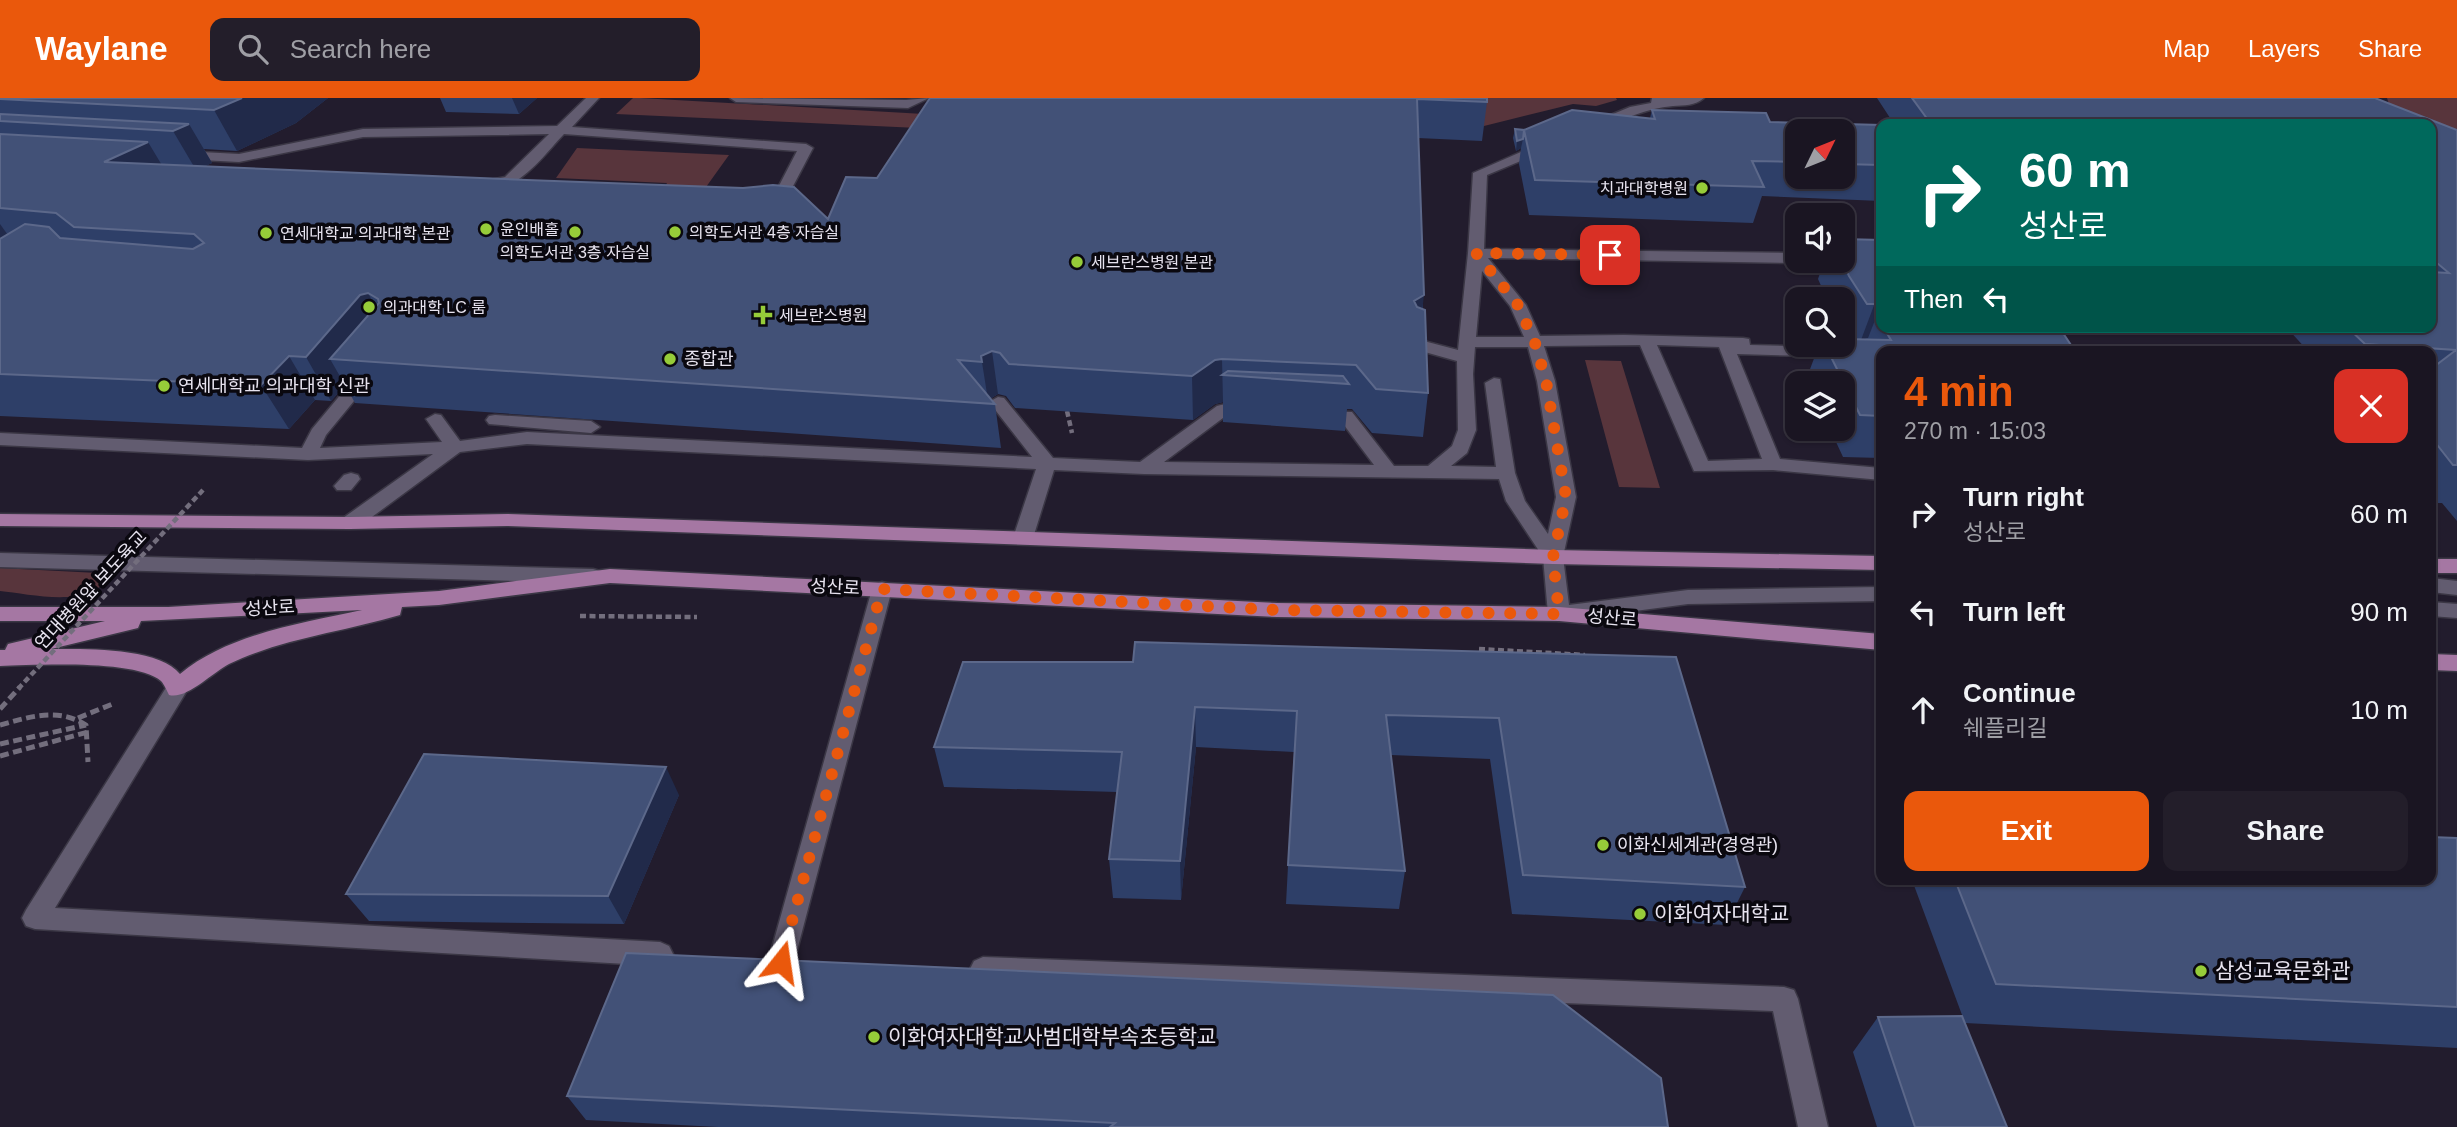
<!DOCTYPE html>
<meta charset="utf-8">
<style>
body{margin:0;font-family:Arial,"Noto Sans KR",sans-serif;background:#231e2a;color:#f1f3f6;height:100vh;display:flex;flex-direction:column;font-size:26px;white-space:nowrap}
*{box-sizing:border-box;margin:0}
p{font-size:23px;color:#9f9fa5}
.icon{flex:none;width:38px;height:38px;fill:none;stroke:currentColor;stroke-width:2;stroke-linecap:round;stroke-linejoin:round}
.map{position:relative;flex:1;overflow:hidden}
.details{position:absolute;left:1876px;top:248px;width:560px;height:539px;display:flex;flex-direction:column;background:#1a1522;border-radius:14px;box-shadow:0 2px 5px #0004,0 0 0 2px #383440}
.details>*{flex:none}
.banner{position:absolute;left:1876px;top:21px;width:560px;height:214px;border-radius:14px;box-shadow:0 2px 5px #0004,0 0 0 2px #383440;background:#00695c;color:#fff;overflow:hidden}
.needle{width:46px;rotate:47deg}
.controls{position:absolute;left:1785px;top:21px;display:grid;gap:14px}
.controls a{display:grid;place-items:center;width:70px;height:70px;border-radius:14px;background:#1a1522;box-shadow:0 2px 5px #0004,0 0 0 2px #383440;font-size:35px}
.pin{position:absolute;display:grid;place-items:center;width:60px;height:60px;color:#fff;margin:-30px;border-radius:14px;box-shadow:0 4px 10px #0006}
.me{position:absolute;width:77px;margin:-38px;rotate:15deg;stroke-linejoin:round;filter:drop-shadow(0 0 5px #0008)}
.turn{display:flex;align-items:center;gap:24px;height:147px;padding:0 28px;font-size:32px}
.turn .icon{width:91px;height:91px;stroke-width:2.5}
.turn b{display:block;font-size:49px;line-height:60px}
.then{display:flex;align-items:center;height:66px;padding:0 28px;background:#0003;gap:14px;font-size:26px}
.round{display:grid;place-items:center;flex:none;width:74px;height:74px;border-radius:14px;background:#231e2a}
.overview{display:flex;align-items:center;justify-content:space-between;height:119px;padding:0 28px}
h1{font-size:42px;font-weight:800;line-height:52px;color:#ea580c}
.primary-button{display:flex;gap:14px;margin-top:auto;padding:14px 28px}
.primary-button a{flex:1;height:80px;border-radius:14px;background:#ea580c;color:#fff;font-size:28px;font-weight:800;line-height:80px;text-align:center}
.primary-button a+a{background:#231e2a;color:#f1f3f6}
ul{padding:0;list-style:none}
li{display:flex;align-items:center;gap:21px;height:98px;padding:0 28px}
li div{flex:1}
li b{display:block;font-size:26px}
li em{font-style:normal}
header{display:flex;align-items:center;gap:42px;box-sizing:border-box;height:98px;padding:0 35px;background:#ea580c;color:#fff}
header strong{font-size:33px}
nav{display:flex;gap:38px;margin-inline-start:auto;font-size:24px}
.search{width:490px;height:63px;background:#231e2a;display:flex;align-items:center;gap:18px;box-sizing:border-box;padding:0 24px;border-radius:14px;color:#9f9fa5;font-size:26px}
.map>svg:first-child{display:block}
.green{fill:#58353c}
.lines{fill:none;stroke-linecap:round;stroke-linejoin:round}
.minor-casing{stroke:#3b3745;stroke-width:3}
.major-casing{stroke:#3b3745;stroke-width:3}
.path-far1{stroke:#736e7d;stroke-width:4.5;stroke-dasharray:6 3.5;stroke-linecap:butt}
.path{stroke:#736e7d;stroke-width:5;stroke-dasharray:9 4.5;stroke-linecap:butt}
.minor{fill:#625c70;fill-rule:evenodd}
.major{fill:#a577a3;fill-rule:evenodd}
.path-bridge-far1{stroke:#736e7d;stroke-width:4.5;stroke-dasharray:6 3.5;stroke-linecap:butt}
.path-bridge{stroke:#736e7d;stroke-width:5;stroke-dasharray:9 4.5;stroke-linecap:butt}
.wall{fill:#2e3f68;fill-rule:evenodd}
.shaded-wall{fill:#212a4a}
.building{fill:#425177;stroke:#5c688a;stroke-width:2}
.route{stroke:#ea580c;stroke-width:12;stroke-dasharray:0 21.6}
.poi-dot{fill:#96cc39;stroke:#0a080f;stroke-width:2.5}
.labels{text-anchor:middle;stroke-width:7;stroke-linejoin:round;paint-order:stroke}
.far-poi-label{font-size:16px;fill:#e7e3ef;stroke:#0a080f;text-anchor:start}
.poi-label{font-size:18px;fill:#e7e3ef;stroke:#0a080f;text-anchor:start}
.street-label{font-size:18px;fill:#e7e3ef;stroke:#0a080f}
.near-poi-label{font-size:21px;fill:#e7e3ef;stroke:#0a080f;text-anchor:start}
</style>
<header>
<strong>Waylane</strong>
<div class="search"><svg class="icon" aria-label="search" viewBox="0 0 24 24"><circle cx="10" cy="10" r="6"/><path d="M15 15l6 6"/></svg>Search here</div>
<nav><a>Map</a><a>Layers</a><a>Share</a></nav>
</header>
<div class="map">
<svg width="2457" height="1029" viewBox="0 0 2457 1029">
<rect width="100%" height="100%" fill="#221c2d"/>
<path class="green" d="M 633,0 L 640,0 L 924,16 L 918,30 L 616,16 Z
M 1477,0 L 1616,0 L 1617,2 L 1596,8 L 1573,6 L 1480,29 Z
M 2387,0 L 2457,0 L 2457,52 L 2431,26 L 2395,25 Z
M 577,50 L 729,57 L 696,103 L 659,99 L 667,85 L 556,80 Z
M 1585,262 L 1621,263 L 1660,390 L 1619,389 Z
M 0,470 L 98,475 L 107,479 C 92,511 30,496 0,493 Z"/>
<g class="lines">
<defs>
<path id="minor" d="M 586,0 L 599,0 L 572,29 L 806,46 L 813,50 L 781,111 L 774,115 L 764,111 L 769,107 L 797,53 L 564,36 C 542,59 517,97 481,90 L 481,84 L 505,79 L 549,36 L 363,39 L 239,64 L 182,61 L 175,57 L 182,53 L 239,56 L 363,31 L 557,28 Z
M 730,0 L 906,2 L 929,0 L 908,10 L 736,4 Z
M 1652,0 L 1704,0 C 1695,8 1684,7 1673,8 C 1646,10 1621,23 1596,30 L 1589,26 L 1630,9 L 1651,5 Z
M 1544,44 L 1549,45 L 1549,51 L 1487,77 L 1484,151 L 1797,155 L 1797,163 L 1803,163 L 1797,165 L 1488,160 L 1526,207 L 1540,238 L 1624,237 L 1743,240 L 1749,241 L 1750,247 L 1881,250 L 1889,254 L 1881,254 L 1881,260 L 1737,256 L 1780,361 L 1881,370 L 1881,382 L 1773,372 L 1694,373 L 1640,247 L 1544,248 L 1555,283 L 1576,399 L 1563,459 L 1569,507 L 1688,492 L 1881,489 L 1881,503 L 1688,506 L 1559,523 L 1552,521 L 1548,516 L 1543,459 L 1506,403 L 1499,381 L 1144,376 L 1054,372 L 1033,440 L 1030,445 L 1016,445 L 1013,440 L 1036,371 L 527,346 L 460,354 L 357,430 L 343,430 L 340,425 L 343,420 L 433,356 L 308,362 L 0,347 L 0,335 L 302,350 L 312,331 L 362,271 L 368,270 L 377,275 L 326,337 L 320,350 L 442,344 L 426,321 L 435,316 L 441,317 L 460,343 L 527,334 L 1032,359 L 989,304 L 998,299 L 1004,300 L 1053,360 L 1140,364 L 1217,308 C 1229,305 1250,304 1259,313 L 1250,318 L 1227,317 L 1164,364 L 1374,367 L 1341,323 L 1315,321 L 1312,317 L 1315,313 L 1352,314 L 1394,368 L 1428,368 L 1452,348 L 1458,332 L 1457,263 L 1414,251 L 1412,247 L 1420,242 L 1458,252 L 1468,155 L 1473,75 ZM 1482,173 L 1510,208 L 1524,239 L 1476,239 ZM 1657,247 L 1719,249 L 1762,361 L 1708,363 ZM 1475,249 L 1528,249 L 1537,283 L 1556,399 L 1548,436 L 1525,403 L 1515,375 L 1500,281 L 1494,280 L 1485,285 L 1496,369 L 1451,368 L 1467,355 L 1476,332 L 1473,276 Z
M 495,317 L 591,323 L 600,329 L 591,335 L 489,326 L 486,322 L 489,318 Z
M 351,375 L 358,377 L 360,381 L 351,392 L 337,392 L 334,388 L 344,377 Z
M 0,455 L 593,471 L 600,473 L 603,478 L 600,483 L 593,485 L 0,469 Z
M 2431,480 L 2457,483 L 2457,497 L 2431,494 Z
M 882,484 L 889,486 L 892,491 L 794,864 L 790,872 L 781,876 L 772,872 L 768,864 L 872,491 L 875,486 Z
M 2431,504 L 2457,506 L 2457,520 L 2431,518 Z
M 177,583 L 185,585 L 188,591 L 55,810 L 660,844 L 669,848 L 673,856 L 669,864 L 660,868 L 35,831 L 26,828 L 22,820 L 26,812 L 169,585 Z
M 983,859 L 1784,889 L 1794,892 L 1798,901 L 1828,1029 L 1798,1029 L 1773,913 L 983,883 L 974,879 L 970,871 L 974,863 Z"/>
<path id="major" d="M 0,416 L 350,419 L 507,416 L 1553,452 L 1881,458 L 1881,472 L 1553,466 L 507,428 L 350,431 L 0,428 Z
M 2431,461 L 2457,461 L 2457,475 L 2431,475 Z
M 610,471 L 1277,505 L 1559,509 L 1881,536 L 1881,552 L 1559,523 L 1277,519 L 610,485 L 439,507 L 402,509 L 400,517 C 343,534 283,540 229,566 C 212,575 186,602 169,597 C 167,593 164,586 161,583 C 136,561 34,567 0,568 L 0,552 L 5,552 L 8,546 L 105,523 L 0,523 L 0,509 L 168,509 L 439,493 ZM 362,512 C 302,525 228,536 180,576 C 159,549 83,551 51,551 L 138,530 L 141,523 Z
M 2431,556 L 2457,557 L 2457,573 L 2431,572 Z"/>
</defs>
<use href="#minor" class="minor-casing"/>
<use href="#major" class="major-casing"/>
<path class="path-far1" d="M 1067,313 L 1072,335
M 580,518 L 697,519
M 1479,551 L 1585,557"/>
<path class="path" d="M 78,620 L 115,605
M 0,627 C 30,619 57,609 86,627 L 88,664
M 0,646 L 86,627
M 0,658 L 88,634"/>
<use href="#minor" class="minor"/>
<use href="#major" class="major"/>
<path class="path-bridge-far1" d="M 18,591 L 203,392"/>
<path class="path-bridge" d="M 0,611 L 20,589"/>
</g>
<path class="wall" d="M 0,0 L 328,0 L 296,25 L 237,53 L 204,51 L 212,65 L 205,68 L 828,121 L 877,80 L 930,0 L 1487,0 L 1487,4 L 1482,43 L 1418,40 L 1423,211 L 1428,295 L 1423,339 L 1372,335 L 1352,311 L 1347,311 L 1345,333 L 1223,324 L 1223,304 L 1215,306 L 1193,322 L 1015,310 L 1006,298 L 998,296 L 990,301 L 995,306 L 1001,350 L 355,305 L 345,287 L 331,303 L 315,302 L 289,331 L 0,318 Z
M 440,0 L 537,0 L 519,16 L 446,14 Z
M 1877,0 L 2375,0 L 2457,32 L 2457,423 L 2442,405 L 2431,405 L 2431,254 L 2309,254 L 2286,229 L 2431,229 L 2431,26 L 1894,26 Z
M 1652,12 L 1770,24 L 1881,27 L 1881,103 L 1762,98 L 1753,125 L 1529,117 L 1519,66 L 1521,50 L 1516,53 L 1513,40 L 1515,31 L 1524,32 L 1650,20 ZM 1797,33 L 1843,33 L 1843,79 L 1797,79 Z
M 1881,142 L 1881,229 L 2059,229 L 1881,254 L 1881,360 L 1843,359 L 1830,331 L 1843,331 L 1843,285 L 1808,285 L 1806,282 L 1819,247 L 1843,247 L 1848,241 L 1843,232 L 1843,201 L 1827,201 L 1818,181 L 1824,163 L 1843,163 Z
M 1676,559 L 1745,789 L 1726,827 L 1512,816 L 1490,661 L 1391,657 L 1405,773 L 1399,811 L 1286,806 L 1294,654 L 1196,649 L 1181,802 L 1113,800 L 1109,761 L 1117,694 L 944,689 L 934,649 L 1133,564 Z
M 679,697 L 624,826 L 369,823 L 346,796 Z
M 2457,740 L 2457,950 L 1965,925 L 1912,782 L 2431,782 Z
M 1878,919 L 2007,1029 L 1877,1029 L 1853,954 Z
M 567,998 L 1668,1029 L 718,1029 L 586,1022 Z"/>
<path class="shaded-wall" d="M 242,0 L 328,0 L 296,25 L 237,53 L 214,12 Z
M 512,0 L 537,0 L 519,16 Z
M 189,26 L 212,65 L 196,72 L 173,33 Z
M 1523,41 L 1521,50 L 1516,53 L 1517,43 Z
M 148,44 L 172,84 L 104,64 Z
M 0,126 L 28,165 L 0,186 Z
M 368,195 L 391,238 L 330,261 L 345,287 L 331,303 L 306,259 L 360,197 Z
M 1424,197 L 1419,240 L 1414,203 Z
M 1881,200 L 1881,207 L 1868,240 L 1861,242 L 1876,202 Z
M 992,253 L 998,296 L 988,302 L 981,258 Z
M 289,258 L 315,302 L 289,331 L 261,287 Z
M 1222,261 L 1223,304 L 1215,306 L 1193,322 L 1192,278 L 1215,262 Z
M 1195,609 L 1196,649 L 1181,802 L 1180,763 Z
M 666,669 L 679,697 L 624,826 L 608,798 Z"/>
<path class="building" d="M 0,0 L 242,0 L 214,12 L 0,1 Z
M 930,0 L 1487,0 L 1487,4 L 1417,1 L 1424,197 L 1414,203 L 1417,209 L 1425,212 L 1428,295 L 1376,291 L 1356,267 L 1222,261 L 1215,262 L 1192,278 L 1009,266 L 1000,255 L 992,253 L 981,258 L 982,264 L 958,262 L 995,306 L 330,261 L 379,205 L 378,201 L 368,195 L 360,197 L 306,259 L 289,258 L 261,287 L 0,276 L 0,141 L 25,126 L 49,129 L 60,140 L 193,151 L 204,145 L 194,136 L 74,129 L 56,115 L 0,110 L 0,36 L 148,44 L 104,64 L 527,82 L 743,90 L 773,87 L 794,89 L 828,121 L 846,79 L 877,80 Z
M 1912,0 L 2375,0 L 2457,32 L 2457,367 L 2453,367 L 2431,339 L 2431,271 L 2456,252 L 2365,246 L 2347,229 L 2431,229 L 2431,174 L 2449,175 L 2431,160 L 2431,26 L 1931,26 Z
M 1572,12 L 1655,21 L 1652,12 L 1766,15 L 1770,24 L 1881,27 L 1881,67 L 1843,66 L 1843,33 L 1797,33 L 1797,64 L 1752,63 L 1764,89 L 1535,82 L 1524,32 Z
M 0,16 L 189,26 L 173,33 L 0,23 Z
M 1515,31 L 1524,32 L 1523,41 L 1517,43 Z
M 1843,141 L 1881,142 L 1881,200 L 1876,202 L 1875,206 L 1867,206 L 1849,178 L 1842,163 L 1843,163 Z
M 1883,229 L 2059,229 L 2071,247 L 2165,252 L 2167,254 L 1881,254 L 1881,318 L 1860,317 L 1825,247 L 1843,247 L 1843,241 L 1891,242 Z
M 1228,273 L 1343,278 L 1349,286 L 1222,277 Z
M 1135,544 L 1676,559 L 1745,789 L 1523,777 L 1499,620 L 1386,617 L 1405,773 L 1288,767 L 1297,613 L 1195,609 L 1180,763 L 1109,761 L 1122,654 L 934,649 L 963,564 L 1133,564 Z
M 424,656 L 666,669 L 608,798 L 346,796 Z
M 2431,739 L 2457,740 L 2457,909 L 1996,886 L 1955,782 L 2431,782 Z
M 626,855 L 1553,897 L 1661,980 L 1668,1029 L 1110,1029 L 1115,1025 L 567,998 Z
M 1962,918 L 2007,1029 L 1915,1029 L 1878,919 Z"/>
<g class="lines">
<path class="route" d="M 781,864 L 882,491 L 1278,512 L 1559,516 L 1553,459 L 1566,399 L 1546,283 L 1535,245 L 1518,207 L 1476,155 L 1610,157"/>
</g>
<g class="poi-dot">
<circle cx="1702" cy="90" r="7"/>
<circle cx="486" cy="131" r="7"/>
<circle cx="575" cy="134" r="7"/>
<circle cx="675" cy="134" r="7"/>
<circle cx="266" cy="135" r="7"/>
<circle cx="1077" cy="164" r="7"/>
<circle cx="369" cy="209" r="7"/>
<path d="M759.5 206.5h7v7h7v7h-7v7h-7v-7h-7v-7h7z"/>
<circle cx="670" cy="261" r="7"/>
<circle cx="164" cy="288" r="7"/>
<circle cx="1603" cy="747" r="7"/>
<circle cx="1640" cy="816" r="7"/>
<circle cx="2201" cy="873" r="7"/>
<circle cx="874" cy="939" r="7"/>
</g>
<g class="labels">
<g class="far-poi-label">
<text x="1688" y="96" text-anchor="end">치과대학병원</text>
<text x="500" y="137">윤인배홀</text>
<text x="689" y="140">의학도서관 4층 자습실</text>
<text x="280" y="141">연세대학교 의과대학 본관</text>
<text x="575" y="160" text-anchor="middle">의학도서관 3층 자습실</text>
<text x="1091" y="170">세브란스병원 본관</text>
<text x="383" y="215">의과대학 LC 룸</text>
<text x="779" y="223">세브란스병원</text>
</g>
<g class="poi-label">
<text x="684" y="267">종합관</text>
<text x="178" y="294">연세대학교 의과대학 신관</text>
<text x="1617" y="753">이화신세계관(경영관)</text>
</g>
<g class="street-label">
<text transform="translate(835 489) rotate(3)" y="6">성산로</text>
<text transform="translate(91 492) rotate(-47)" y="6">연대병원앞 보도육교</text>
<text transform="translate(270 510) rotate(-3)" y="6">성산로</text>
<text transform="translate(1612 520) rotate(5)" y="6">성산로</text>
</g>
<g class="near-poi-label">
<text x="1654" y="823">이화여자대학교</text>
<text x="2215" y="880">삼성교육문화관</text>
<text x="888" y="946">이화여자대학교사범대학부속초등학교</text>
</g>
</g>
</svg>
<div class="controls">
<a><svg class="needle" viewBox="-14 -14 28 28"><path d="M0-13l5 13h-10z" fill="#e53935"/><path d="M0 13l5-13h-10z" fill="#9f9fa5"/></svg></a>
<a><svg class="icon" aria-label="sound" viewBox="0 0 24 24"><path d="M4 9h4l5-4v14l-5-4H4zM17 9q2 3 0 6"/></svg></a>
<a><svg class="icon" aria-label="search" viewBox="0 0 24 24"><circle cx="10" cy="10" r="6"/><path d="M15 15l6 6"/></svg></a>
<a><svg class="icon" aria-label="layers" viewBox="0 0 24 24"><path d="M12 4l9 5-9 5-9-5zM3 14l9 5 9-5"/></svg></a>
</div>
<div class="pin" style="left:1610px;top:157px;background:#d93025"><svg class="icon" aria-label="arrive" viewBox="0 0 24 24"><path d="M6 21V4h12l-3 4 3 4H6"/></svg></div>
<svg class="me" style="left:781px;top:864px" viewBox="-20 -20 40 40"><path d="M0-17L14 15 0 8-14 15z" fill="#ea580c" stroke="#fff" stroke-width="4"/></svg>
<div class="banner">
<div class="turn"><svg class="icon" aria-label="right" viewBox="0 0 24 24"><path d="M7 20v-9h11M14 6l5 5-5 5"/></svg><div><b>60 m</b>성산로</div></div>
<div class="then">Then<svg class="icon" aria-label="left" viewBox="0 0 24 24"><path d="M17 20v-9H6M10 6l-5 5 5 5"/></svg></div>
</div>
<section class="details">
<div class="overview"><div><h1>4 min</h1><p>270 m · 15:03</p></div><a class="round" style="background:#d93025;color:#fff"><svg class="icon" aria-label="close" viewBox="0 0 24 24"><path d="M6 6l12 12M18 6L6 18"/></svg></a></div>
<ul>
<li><svg class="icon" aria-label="right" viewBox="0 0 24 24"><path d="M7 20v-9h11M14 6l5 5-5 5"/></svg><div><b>Turn right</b><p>성산로</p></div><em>60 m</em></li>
<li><svg class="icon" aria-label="left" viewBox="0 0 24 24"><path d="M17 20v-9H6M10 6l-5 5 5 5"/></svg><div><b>Turn left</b></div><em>90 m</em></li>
<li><svg class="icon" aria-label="ahead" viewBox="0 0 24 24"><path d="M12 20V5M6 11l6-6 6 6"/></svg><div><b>Continue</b><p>쉐플리길</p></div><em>10 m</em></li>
</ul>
<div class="primary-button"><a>Exit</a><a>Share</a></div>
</section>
</div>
